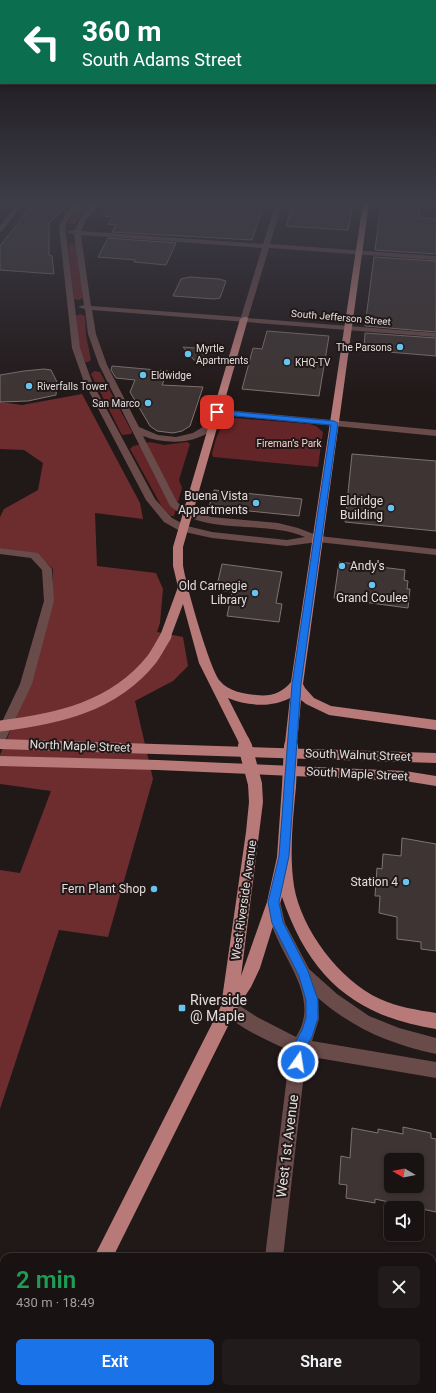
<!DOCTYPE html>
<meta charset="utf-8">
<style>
body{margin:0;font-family:Roboto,sans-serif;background:#221b1b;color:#f1f3f6;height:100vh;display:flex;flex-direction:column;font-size:15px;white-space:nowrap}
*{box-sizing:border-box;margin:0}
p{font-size:13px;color:#9f9e9f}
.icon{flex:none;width:22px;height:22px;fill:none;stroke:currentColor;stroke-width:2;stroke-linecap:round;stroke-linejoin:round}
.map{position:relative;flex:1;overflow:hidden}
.drawer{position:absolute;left:0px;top:1253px;width:436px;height:140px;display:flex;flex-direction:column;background:#191212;border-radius:12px 12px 0 0;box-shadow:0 2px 6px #0003,0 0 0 1px #373232}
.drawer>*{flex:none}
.top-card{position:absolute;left:0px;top:0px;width:436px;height:84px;box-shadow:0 2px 6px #0003,0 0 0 1px #373232;background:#0b6e4f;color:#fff;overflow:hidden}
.needle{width:26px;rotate:280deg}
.buttons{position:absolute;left:384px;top:1153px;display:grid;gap:8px}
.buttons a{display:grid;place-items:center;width:40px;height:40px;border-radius:6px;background:#191212;box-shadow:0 2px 6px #0003,0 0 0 1px #373232;font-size:20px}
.pin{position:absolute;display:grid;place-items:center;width:34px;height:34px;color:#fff;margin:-17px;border-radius:8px;box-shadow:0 2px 6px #0006}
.me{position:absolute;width:44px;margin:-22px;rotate:13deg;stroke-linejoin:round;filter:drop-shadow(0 0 3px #0008)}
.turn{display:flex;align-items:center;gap:14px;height:84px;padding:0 16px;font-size:18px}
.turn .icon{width:52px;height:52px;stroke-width:2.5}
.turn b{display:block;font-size:28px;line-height:34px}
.round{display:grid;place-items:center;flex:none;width:42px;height:42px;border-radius:6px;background:#221b1b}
.headline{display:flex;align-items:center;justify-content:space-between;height:68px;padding:0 16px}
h1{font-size:24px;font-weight:600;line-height:30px;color:#1e9e55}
.button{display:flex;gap:8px;margin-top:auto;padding:8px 16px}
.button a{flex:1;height:46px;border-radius:6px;background:#1a73e8;color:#fff;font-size:16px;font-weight:600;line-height:46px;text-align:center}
.button a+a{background:#221b1b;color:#f1f3f6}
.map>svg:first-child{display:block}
.green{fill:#642528}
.forest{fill:#6d2d2f}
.building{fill:#3e3433;stroke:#7e7372;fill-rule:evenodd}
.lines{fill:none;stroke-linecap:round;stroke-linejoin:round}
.minor{fill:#694b4a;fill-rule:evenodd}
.major{fill:#b77a79;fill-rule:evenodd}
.major-bridge-far1{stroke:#b77a79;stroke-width:11}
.major-bridge{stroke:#b77a79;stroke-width:14}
.route{fill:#1a73e8;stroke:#114b97}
.poi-dot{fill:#67c4ef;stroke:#211818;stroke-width:1.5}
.labels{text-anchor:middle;stroke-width:4;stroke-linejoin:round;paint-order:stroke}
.far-street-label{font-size:10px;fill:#e4dddd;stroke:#211818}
.far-poi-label{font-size:10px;fill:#e4dddd;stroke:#211818;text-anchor:start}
.far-park-label{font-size:10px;fill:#f9cfcd;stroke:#211818}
.poi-label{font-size:12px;fill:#e4dddd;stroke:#211818;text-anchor:end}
.street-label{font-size:12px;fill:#e4dddd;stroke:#211818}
.near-poi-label{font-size:14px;fill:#e4dddd;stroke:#211818;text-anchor:start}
.near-street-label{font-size:14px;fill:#e4dddd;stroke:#211818}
</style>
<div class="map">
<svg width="436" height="1393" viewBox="0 0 436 1393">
<rect width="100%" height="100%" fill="#211818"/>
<path class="green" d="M 85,203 L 92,203 L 84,211 L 75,224 L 68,224 L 73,214 Z
M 71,243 L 76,244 L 83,298 L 79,300 L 74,299 L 68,245 Z
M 80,314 L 85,316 L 86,335 L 91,360 L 88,362 L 85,362 L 79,348 L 76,316 Z
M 94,371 L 100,372 L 132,432 L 131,434 L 122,435 L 91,374 Z
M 235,418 L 310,424 L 316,426 L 323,432 L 318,467 L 213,457 L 212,454 C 216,439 219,422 235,418 Z
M 150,442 L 164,445 L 187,442 L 190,444 L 179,480 L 182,488 L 174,516 L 171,516 L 162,507 L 130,449 L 133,446 Z"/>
<path class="forest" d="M 82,394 L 140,503 L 143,519 L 95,513 L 97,566 L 156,573 L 163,589 L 160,623 L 157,632 L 183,637 L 188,666 L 173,681 L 135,701 L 153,779 L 108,937 L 59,930 L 0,1109 L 0,870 L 20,873 L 51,791 L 0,784 L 0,755 L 30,684 L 53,600 L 53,569 L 37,554 L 0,548 L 0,517 L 4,509 L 38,490 L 43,463 L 24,450 L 0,449 L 0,402 L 22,405 Z"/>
<path class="building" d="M 34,203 L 64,203 L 63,205 L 67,205 L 49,223 L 49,255 L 52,256 L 54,274 L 0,270 L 0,246 Z
M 109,203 L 264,203 L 252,240 L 112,232 L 116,225 L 108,224 L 113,217 L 103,216 Z
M 293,203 L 353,203 L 348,230 L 286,226 Z
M 381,203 L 420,203 L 419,218 L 436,219 L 436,254 L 375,250 Z
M 108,238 L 176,243 L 166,265 L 134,262 L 135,260 L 98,257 Z
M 374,257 L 436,261 L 436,332 L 365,326 Z
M 190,277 L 219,279 L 226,281 L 220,298 L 214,299 L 173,296 L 181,279 Z
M 267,331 L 329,336 L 319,396 L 242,389 L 253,348 L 262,349 Z
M 365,333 L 436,338 L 436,356 L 364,350 Z
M 183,347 L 208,349 L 204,361 L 194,360 Z
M 112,366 L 168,371 L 162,385 L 203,387 L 190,426 L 182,431 L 173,433 L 157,431 L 150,426 L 130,392 L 135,380 L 116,378 L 111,370 Z
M 44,369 L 51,370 L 57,382 L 56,395 L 28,401 L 0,402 L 0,375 L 24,371 Z
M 352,454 L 436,461 L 436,531 L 345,522 Z
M 214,490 L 302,499 L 299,516 L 209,507 Z
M 339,562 L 405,570 L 404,580 L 408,581 L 407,589 L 410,589 L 408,608 L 334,598 Z
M 222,564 L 282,572 L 276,603 L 282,604 L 279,622 L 227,616 L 232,592 L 216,590 Z
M 402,838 L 436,844 L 436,951 L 421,949 L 421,942 L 397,939 L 397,917 L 379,913 L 380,896 L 375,896 L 377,868 L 382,869 L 383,854 L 401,856 Z
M 403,1127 L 431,1133 L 431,1138 L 436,1139 L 436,1212 L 375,1199 L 375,1203 L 346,1198 L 347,1185 L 339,1184 L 341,1156 L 350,1158 L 352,1128 L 378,1133 L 378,1129 L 403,1134 ZM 391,1160 L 417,1160 L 417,1186 L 391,1186 Z"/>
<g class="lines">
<path class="minor" d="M 17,203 L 24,203 L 2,231 L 0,232 L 0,226 Z
M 77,203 L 84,203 L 69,218 L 65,226 L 80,348 L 92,382 L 155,499 L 172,518 L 187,526 L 212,532 L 287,540 L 305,537 C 262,519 208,537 170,506 L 99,365 L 88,334 L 85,309 L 78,307 L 84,305 L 74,234 L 68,233 L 68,231 L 75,230 L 80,219 L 93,203 L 100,203 L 86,220 L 81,231 L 263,244 L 276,203 L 282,203 L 270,244 L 436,256 L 436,260 L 269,248 L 248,318 L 436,333 L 436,337 L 92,310 L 96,334 L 107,365 L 139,427 L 158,435 L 176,437 L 193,433 L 211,422 L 217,422 L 218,424 C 200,445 167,445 143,436 L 177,502 L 186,509 L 211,517 L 278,523 L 298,528 L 319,536 L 436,549 L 436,555 L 318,542 L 287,546 L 212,538 L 180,531 L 164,522 L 146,500 L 84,382 L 72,348 L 59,226 L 65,215 ZM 81,235 L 262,248 L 241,317 L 91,306 Z
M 217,409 L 436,430 L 436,436 L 214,414 L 213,412 Z
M 0,548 L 38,553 L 52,569 L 54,601 L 32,684 L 4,743 L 0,744 L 0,726 L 20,684 L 44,601 L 42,570 L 31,558 L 0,554 Z
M 274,895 L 279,897 L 285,923 L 309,969 L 337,994 L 369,1016 L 399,1028 L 436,1038 L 436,1054 C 390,1044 354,1029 318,998 L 319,1019 L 312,1041 L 436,1062 L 436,1078 L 306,1056 L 283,1257 L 265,1257 L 290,1051 C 273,1043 228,1024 221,1007 L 223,1001 L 229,999 L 257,1017 L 296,1037 C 323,995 277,955 269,915 C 268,909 266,903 269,897 Z
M 248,1389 L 268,1389 L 267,1393 L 247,1393 Z"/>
<path class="major" d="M 363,203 L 369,203 L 303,684 L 305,688 L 314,698 L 331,706 L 436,720 L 436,730 L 329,715 L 306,704 L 301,700 L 297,743 L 295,747 L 291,748 L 287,747 L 285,743 L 290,698 C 271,708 247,706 228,698 L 250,741 L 248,745 L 244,746 L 240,745 L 199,663 L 183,604 L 170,639 L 162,639 L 160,636 L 178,587 L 173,566 L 173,547 L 240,319 L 244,317 L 247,317 L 248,319 L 183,547 C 183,553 183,559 183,565 C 185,582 210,670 220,681 C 228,691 244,694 256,695 C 270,697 282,693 291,682 Z
M 0,739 L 436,753 L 436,763 L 0,749 Z
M 0,756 L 158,760 L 405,771 L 436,776 L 436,786 L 405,781 L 158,770 L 0,766 Z
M 255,779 L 260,780 L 262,784 L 263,802 L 241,976 L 267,902 L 277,857 L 282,786 L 284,782 L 289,781 L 294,782 L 296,786 C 293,819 289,853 294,886 C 301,929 340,981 380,999 C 398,1007 417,1010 436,1013 L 436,1029 C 353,1016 309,976 282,897 L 260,968 L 251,987 L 236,1010 L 113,1257 L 94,1257 L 221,1006 L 246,832 L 249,802 L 248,784 L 250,780 Z
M 20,1389 L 40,1389 L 38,1393 L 18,1393 Z"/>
<path class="major-bridge-far1" d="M 0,726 C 57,719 114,707 152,659 C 157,652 161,644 166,636
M 244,741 L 246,747
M 291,747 L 291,743"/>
<path class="major-bridge" d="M 245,746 L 255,784
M 289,786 L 291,746"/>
</g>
<linearGradient id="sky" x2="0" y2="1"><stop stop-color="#120d0d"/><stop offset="0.51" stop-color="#3d3d48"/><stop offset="1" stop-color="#3d3d48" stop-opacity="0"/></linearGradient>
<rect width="436" height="398" fill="url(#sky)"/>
<path class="route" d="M 217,410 L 334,421 L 338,423 L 301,684 L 289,856 L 279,902 L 283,922 L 308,971 L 318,1000 L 318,1018 L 312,1037 L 305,1048 L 302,1066 L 298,1068 L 293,1066 L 291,1062 L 293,1047 L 302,1030 L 306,1018 L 306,1000 L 299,976 L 272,923 L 268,902 L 279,856 L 292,684 L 331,425 L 214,414 L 214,411 Z"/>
<g class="poi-dot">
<circle cx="400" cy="347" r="4"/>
<circle cx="188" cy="354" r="4"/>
<circle cx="287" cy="362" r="4"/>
<circle cx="143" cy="375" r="4"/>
<circle cx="29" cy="386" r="4"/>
<circle cx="148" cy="403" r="4"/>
<circle cx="256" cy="503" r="4"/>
<circle cx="391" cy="508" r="4"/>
<circle cx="342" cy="566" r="4"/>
<circle cx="372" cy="585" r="4"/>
<circle cx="255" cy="593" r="4"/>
<circle cx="406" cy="882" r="4"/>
<circle cx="154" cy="889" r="4"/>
<rect x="178" y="1004" width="8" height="8" rx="2"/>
</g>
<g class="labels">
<g class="far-street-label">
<text transform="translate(341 317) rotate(5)" y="4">South Jefferson Street</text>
</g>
<g class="far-poi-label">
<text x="392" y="351" text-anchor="end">The Parsons</text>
<text x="196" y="352">Myrtle<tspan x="196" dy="12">Apartments</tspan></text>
<text x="295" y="366">KHQ-TV</text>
<text x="151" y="379">Eldwidge</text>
<text x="37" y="390">Riverfalls Tower</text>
<text x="140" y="407" text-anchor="end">San Marco</text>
</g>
<g class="far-park-label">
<text x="289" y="447">Fireman’s Park</text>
</g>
<g class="poi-label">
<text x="248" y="500">Buena Vista<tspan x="248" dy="14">Appartments</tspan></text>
<text x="383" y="505">Eldridge<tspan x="383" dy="14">Building</tspan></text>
<text x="350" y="570" text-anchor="start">Andy's</text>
<text x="247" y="590">Old Carnegie<tspan x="247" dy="14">Library</tspan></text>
<text x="372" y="602" text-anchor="middle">Grand Coulee</text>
<text x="398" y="886">Station 4</text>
<text x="146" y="893">Fern Plant Shop</text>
</g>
<g class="street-label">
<text transform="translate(80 746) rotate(2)" y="4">North Maple Street</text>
<text transform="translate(358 755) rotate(2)" y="4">South Walnut Street</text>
<text transform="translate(357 774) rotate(3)" y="4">South Maple Street</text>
<text transform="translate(244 900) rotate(-82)" y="4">West Riverside Avenue</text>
</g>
<g class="near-poi-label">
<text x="190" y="1005">Riverside<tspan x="190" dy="16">@ Maple</tspan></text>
</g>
<g class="near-street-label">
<text transform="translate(287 1146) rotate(-83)" y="5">West 1st Avenue</text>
</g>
</g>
</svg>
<div class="buttons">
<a><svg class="needle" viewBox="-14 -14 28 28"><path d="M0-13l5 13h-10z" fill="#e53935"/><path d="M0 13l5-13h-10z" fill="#9f9e9f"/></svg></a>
<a><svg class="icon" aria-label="sound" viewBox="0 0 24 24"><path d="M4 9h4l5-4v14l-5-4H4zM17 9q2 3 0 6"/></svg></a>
</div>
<div class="pin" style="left:217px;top:412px;background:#d93025"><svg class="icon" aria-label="arrive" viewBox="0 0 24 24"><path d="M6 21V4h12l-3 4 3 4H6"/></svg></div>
<svg class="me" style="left:298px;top:1062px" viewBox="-20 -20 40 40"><circle r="17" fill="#1a73e8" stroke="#fff" stroke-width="3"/><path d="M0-11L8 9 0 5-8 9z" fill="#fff"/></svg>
<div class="top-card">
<div class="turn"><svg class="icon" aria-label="left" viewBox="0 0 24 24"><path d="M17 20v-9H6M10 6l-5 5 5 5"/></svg><div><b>360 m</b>South Adams Street</div></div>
</div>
<section class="drawer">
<div class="headline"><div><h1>2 min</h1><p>430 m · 18:49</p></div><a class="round"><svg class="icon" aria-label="close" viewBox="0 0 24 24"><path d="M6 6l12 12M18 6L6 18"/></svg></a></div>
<div class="button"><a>Exit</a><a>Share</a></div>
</section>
</div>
